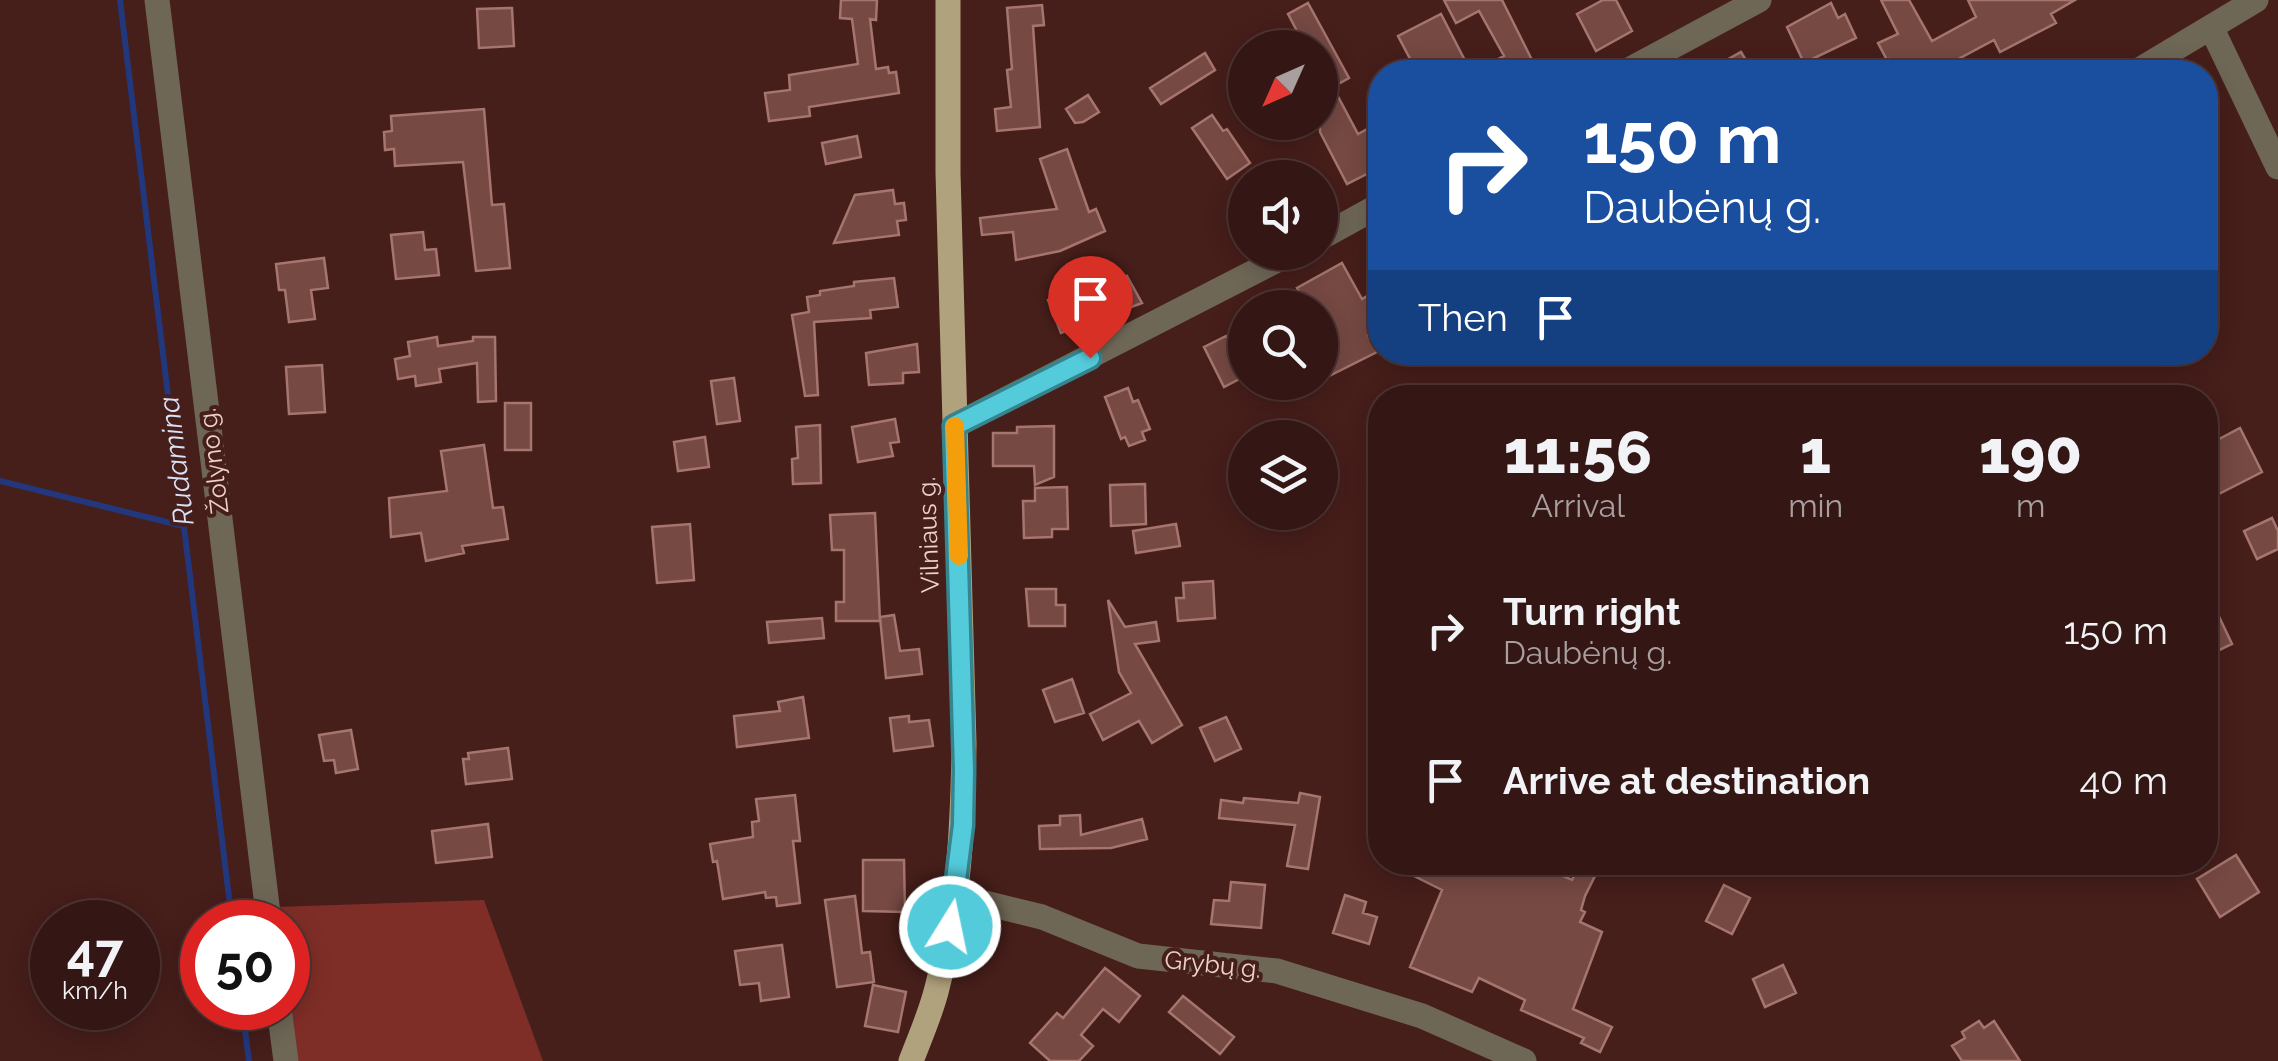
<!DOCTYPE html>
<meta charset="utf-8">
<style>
body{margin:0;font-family:Raleway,sans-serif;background:#3c1f1d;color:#f1f3f6;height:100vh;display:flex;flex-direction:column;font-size:38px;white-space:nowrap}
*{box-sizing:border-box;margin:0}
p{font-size:32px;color:#a99fa0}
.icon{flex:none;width:55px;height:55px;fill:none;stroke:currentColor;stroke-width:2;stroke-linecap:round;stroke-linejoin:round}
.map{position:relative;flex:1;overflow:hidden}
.details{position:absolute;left:1368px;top:385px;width:850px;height:490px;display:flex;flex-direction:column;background:#341614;border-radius:40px;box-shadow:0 5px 25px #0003,0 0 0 2px #4e3534}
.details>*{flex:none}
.banner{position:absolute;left:1368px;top:60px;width:850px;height:305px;border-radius:40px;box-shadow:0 5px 25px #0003,0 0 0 2px #4e3534;background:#1a4fa0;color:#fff;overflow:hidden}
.needle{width:65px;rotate:225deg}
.controls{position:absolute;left:1228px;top:30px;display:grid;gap:20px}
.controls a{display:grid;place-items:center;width:110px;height:110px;border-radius:50%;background:#341614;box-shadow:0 5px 25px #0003,0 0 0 2px #4e3534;font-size:50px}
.speed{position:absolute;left:30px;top:900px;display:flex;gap:20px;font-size:50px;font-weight:700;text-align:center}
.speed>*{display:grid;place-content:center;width:130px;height:130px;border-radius:50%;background:#341614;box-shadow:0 5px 25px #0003,0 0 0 2px #4e3534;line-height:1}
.speed small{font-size:25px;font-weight:400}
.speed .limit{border:15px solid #d22;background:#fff;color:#111}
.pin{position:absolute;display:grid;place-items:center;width:85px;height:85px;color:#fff;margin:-102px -42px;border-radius:50% 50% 50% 0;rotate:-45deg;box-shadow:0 0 10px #0007}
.pin .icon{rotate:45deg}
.me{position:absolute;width:110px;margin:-55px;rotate:10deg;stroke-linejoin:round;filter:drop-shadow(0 0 8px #0008)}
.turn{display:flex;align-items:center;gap:35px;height:210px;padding:0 50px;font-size:45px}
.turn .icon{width:130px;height:130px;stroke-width:2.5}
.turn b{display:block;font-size:70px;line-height:85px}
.then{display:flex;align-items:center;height:95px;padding:0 50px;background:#0003;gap:20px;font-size:38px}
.eta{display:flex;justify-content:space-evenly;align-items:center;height:170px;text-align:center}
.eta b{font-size:60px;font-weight:800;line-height:70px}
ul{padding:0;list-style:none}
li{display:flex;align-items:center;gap:30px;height:150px;padding:0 50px}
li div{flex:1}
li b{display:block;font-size:38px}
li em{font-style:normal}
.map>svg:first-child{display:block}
.green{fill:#7f2e27}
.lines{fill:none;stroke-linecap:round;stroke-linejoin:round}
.stream{stroke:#23377d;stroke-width:6}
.building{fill:#764943;stroke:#a5756e;stroke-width:2.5}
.minor{stroke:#6f6756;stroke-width:25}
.major{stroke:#b1a27e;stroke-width:25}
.route-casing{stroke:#36848e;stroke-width:25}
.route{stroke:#53cbdb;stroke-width:18}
.slow{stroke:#f59e0b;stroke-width:18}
.labels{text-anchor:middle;stroke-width:8;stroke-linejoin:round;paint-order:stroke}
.street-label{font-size:25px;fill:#ecd1cc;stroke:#461e1a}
.water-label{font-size:28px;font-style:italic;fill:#d8e1f6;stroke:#461e1a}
</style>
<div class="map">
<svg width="2278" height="1061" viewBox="0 0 2278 1061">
<rect width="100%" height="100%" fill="#461e1a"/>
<path class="green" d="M 484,900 L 543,1061 L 293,1061 L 288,1008 L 288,922 L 277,922 L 275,907 Z"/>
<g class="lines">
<path class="stream" d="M 120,0 L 232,922
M 0,481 L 183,526
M 242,1008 L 249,1061"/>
</g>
<path class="building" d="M 841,0 L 877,0 L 876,20 L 870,19 L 876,69 L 888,67 L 889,73 L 896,72 L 899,93 L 809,107 L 810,116 L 769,121 L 765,93 L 790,90 L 789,75 L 858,64 L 852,19 L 840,18 Z
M 1444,0 L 1502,0 L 1538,72 L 1471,72 L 1504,56 L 1479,11 L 1456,23 Z
M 1603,0 L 1616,0 L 1632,31 L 1596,51 L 1577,14 Z
M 1881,0 L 1909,0 L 1932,41 L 1976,17 L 1968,0 L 2075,0 L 2051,14 L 2056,23 L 2000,52 L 1994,40 L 1934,72 L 1897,72 L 1889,59 L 1887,60 L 1878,43 L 1898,34 Z
M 1308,3 L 1349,78 L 1333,87 L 1358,134 L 1380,122 L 1380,189 L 1375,190 L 1367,174 L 1347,184 L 1320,132 L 1320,48 L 1306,48 L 1288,14 Z
M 1831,3 L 1838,18 L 1845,14 L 1856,38 L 1804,63 L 1787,27 Z
M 1042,5 L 1044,25 L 1033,26 L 1040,127 L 997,131 L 995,109 L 1011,107 L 1007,70 L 1012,69 L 1007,8 Z
M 512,8 L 514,46 L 479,48 L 477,9 Z
M 1441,14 L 1471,72 L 1417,72 L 1398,36 Z
M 1741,52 L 1753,72 L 1705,72 Z
M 1205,53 L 1215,70 L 1161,104 L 1150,88 Z
M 1088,95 L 1099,112 L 1083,122 L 1075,123 L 1066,109 Z
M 484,109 L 492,205 L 504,204 L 510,268 L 476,271 L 463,162 L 395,166 L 394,149 L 385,150 L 384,132 L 392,131 L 391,116 Z
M 1212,115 L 1223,131 L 1227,129 L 1250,163 L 1227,179 L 1192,128 Z
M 857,136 L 861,157 L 826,164 L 822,143 Z
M 1067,149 L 1089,212 L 1096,209 L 1105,231 L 1060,251 L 1016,260 L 1013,232 L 982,235 L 980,218 L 1057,209 L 1040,159 Z
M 893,190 L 895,204 L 904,203 L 906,220 L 897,221 L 899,235 L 834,243 L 855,195 Z
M 423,232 L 425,250 L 436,249 L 439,275 L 396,279 L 391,235 Z
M 324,258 L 328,288 L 311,290 L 315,319 L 289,322 L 285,290 L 279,290 L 276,264 Z
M 1342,263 L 1362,299 L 1374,292 L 1380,303 L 1380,328 L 1368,335 L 1377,352 L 1327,377 L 1320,363 L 1320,352 L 1331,347 L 1320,328 L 1320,308 L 1309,308 L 1297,288 Z
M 1127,276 L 1142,303 L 1061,333 L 1048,300 L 1083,287 L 1087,297 Z
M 894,278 L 898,307 L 870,310 L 871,318 L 814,322 L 818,395 L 805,396 L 792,315 L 809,312 L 807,297 L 820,295 L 820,291 L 854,286 L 854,282 Z
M 1245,331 L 1245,376 L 1224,387 L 1204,347 L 1226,336 L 1229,340 Z
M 437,337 L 438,346 L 473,341 L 473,337 L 495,337 L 496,401 L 478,402 L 477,363 L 439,369 L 441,382 L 416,386 L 415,376 L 398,379 L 395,359 L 410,356 L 408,342 Z
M 917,344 L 919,372 L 903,373 L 903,383 L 869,385 L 866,353 Z
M 322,365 L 325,412 L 289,414 L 286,367 Z
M 734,378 L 740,421 L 717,424 L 711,381 Z
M 1128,388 L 1133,402 L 1138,400 L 1150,429 L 1142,432 L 1145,440 L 1129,446 L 1125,437 L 1121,439 L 1105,397 Z
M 505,403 L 531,403 L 531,450 L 505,450 Z
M 895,419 L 899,442 L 890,443 L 893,456 L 858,462 L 852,427 Z
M 820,425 L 821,483 L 793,484 L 792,459 L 798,458 L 796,427 Z
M 1054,426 L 1054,477 L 1035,485 L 1034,466 L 993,466 L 993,433 L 1017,433 L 1017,427 Z
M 2240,428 L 2262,472 L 2205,501 L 2205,472 L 2217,466 L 2206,446 Z
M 705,437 L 709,467 L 678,471 L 674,442 Z
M 484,445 L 493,508 L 503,507 L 508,539 L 462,546 L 464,553 L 426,561 L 421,533 L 391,537 L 389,498 L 447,491 L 441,451 Z
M 1145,484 L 1146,524 L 1111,526 L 1110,485 Z
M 1067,487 L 1068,529 L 1052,529 L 1052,537 L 1024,538 L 1023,501 L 1035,501 L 1035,488 Z
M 875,513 L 880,621 L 836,621 L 836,602 L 844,602 L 844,550 L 832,550 L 830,515 Z
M 2272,518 L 2278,531 L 2278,549 L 2257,559 L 2244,531 Z
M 690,524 L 694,580 L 657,583 L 652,527 Z
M 1176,524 L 1180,546 L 1136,553 L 1133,531 Z
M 1213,581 L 1215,618 L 1178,621 L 1176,598 L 1184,598 L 1183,583 Z
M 2205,587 L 2232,644 L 2205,657 Z
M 1026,589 L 1056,589 L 1056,605 L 1065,605 L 1065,626 L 1029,626 Z
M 1108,600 L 1125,627 L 1156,622 L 1159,641 L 1135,644 L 1182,725 L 1152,743 L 1139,721 L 1103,740 L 1090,714 L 1131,693 L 1119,672 Z
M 894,615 L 900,651 L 919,649 L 922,674 L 886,678 L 880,617 Z
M 822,618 L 824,638 L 769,643 L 767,622 Z
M 1072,679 L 1084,713 L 1055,722 L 1043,690 Z
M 803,697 L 809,738 L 737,747 L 734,716 L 780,711 L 778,702 Z
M 909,716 L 909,722 L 929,720 L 933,746 L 894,751 L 890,718 Z
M 1226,717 L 1241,749 L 1215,761 L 1200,728 Z
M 351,730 L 358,769 L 336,773 L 334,760 L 324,761 L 319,735 Z
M 508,748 L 512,779 L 466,784 L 463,759 L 469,759 L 468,753 Z
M 1300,793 L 1320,797 L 1308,869 L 1287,866 L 1295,825 L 1219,818 L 1221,800 L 1243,803 L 1244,798 L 1298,803 Z
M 795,795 L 800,841 L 793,841 L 800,903 L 777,906 L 776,897 L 766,898 L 765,892 L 723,899 L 717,861 L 713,862 L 710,844 L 753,837 L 752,822 L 759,821 L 756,799 Z
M 1080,815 L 1081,835 L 1142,819 L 1147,839 L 1111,848 L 1040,849 L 1039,826 L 1060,825 L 1060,816 Z
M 488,824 L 492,857 L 436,863 L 432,831 Z
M 2236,855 L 2259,892 L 2220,917 L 2197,879 Z
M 863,860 L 904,860 L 905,912 L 863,911 Z
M 1386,862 L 1531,862 L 1572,880 L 1581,862 L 1602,862 L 1585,896 L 1581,910 L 1585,912 L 1580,922 L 1602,932 L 1573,1009 L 1612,1027 L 1600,1052 L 1581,1043 L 1584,1038 L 1521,1010 L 1525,1000 L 1479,978 L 1472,992 L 1410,967 L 1442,890 Z
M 1231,882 L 1265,885 L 1261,928 L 1211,924 L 1214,900 L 1229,901 Z
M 1724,885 L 1750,898 L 1732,934 L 1706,921 Z
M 1345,895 L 1366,902 L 1363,913 L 1377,917 L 1369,944 L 1333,933 Z
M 855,896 L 862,953 L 870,952 L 874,982 L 837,987 L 825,900 Z
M 782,945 L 789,997 L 761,1001 L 759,983 L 740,985 L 735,951 Z
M 1783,965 L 1796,993 L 1765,1007 L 1753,979 Z
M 1105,968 L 1140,996 L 1119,1022 L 1103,1009 L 1081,1035 L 1093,1046 L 1079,1061 L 1050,1061 L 1030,1043 L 1057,1013 L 1063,1018 Z
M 873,985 L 906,992 L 898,1032 L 865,1026 Z
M 1183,996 L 1234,1037 L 1220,1054 L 1169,1012 Z
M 1979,1021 L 1984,1028 L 1994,1021 L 2020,1061 L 1962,1061 L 1952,1046 L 1965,1038 L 1962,1032 Z"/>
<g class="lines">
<path class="minor" d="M 157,0 L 269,922
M 2211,27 L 2278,167
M 1625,72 L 1759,0
M 2136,72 L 2256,0
M 1320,238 L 1380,205
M 954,426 L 1293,252
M 956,896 L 1042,917 L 1138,956 L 1277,971 L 1422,1016 L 1524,1061
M 279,1008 L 286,1061"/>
<path class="major" d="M 911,1061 C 920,1037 931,1013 937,988 C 959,907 963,826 964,743 L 948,173 L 948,0"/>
</g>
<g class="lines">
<defs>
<path id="route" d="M 950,927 L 963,825 L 964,770 L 954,426 L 1090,358"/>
</defs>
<use href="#route" class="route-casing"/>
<use href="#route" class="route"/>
<path class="slow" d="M 955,426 L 959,556"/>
</g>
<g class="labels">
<g class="street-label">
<text transform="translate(213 461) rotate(-97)" y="9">Žolyno g.</text>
<text transform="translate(928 535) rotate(-92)" y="9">Vilniaus g.</text>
<text transform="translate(1213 964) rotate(6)" y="9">Grybų g.</text>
</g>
<g class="water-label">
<text transform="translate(176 461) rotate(-97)" y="10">Rudamina</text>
</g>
</g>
</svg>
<div class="controls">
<a><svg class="needle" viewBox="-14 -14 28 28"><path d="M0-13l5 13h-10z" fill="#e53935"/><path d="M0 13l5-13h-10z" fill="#a99fa0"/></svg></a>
<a><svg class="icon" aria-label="sound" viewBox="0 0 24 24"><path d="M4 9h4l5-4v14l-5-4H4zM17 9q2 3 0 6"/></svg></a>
<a><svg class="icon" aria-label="search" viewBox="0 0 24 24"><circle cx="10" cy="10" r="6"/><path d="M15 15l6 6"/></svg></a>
<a><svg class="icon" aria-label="layers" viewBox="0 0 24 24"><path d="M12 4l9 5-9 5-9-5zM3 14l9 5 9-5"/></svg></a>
</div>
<div class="speed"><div>47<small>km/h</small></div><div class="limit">50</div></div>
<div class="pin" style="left:1090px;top:358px;background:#d93025"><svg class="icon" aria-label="arrive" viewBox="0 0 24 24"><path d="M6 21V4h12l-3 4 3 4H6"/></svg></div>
<svg class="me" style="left:950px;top:927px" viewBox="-20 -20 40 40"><circle r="17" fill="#53cbdb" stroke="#fff" stroke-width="3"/><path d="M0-11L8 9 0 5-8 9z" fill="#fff"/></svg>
<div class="banner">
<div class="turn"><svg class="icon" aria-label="right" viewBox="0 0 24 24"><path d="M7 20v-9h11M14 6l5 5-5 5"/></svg><div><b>150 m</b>Daubėnų g.</div></div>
<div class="then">Then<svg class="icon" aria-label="arrive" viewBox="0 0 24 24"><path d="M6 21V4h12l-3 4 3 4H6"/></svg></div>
</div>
<section class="details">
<div class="eta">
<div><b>11:56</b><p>Arrival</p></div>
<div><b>1</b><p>min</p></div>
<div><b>190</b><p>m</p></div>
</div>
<ul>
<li><svg class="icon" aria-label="right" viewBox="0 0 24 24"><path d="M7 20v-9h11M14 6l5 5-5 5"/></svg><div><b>Turn right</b><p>Daubėnų g.</p></div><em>150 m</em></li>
<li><svg class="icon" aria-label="arrive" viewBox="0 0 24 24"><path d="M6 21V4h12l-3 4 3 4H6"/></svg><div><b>Arrive at destination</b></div><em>40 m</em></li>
</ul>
</section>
</div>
